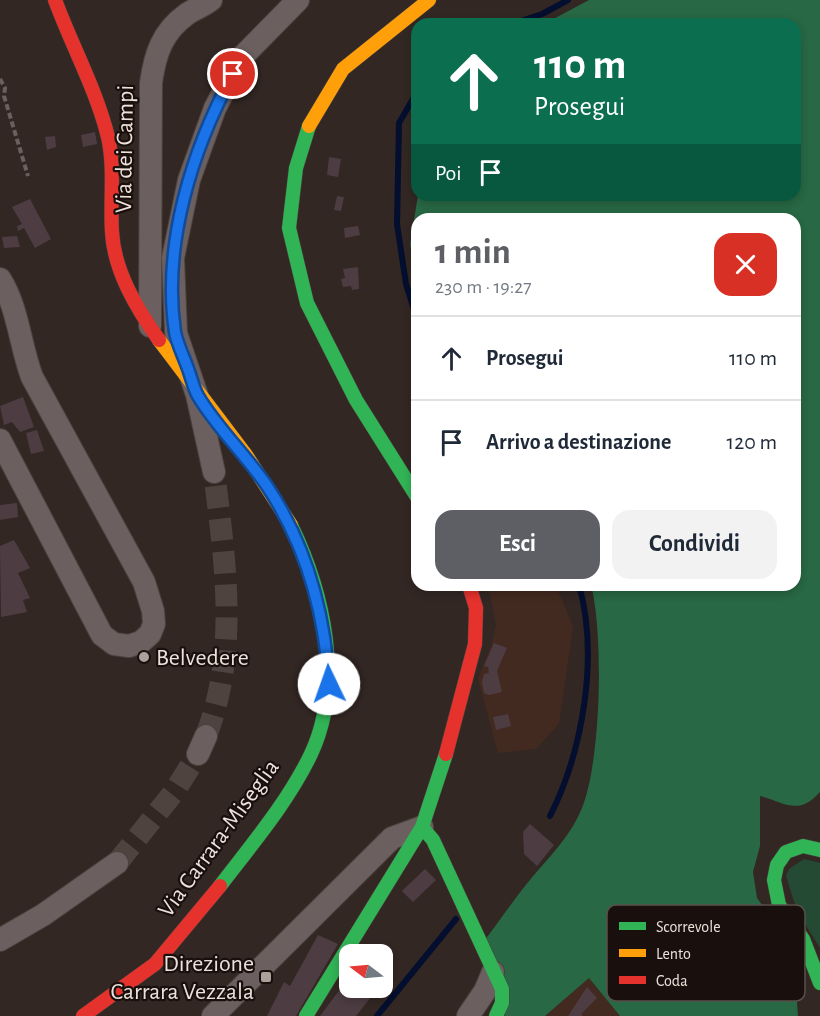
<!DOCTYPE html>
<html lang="it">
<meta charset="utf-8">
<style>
body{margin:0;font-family:"Alegreya Sans",sans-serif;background:#f2f2f3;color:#1f2937;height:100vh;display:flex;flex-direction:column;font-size:22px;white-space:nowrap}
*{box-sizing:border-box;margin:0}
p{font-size:20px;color:#747a83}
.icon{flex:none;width:33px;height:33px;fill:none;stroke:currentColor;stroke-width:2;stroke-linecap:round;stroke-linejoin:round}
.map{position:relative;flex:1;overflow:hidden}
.side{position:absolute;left:411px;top:213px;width:390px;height:378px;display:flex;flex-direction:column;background:#fff;border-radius:18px;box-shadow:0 3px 9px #0003}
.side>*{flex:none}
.hud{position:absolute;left:411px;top:18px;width:390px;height:183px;border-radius:18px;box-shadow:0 3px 9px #0003;background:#0b6e4f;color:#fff;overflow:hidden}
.needle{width:39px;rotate:286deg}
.controls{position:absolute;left:339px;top:944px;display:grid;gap:12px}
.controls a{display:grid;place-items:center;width:54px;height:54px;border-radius:12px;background:#fff;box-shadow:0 3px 9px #0003;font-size:30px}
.pin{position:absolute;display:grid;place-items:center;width:51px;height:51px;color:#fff;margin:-26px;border:3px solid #fff;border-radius:50%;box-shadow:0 2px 6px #0007}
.me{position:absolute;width:66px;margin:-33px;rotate:357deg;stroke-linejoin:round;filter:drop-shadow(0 0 4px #0008)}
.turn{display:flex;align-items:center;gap:21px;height:126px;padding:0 24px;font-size:27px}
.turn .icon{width:78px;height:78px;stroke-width:2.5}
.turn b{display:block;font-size:42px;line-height:51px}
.then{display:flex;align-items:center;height:57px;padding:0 24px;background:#0003;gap:12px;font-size:22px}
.round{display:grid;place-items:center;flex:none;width:63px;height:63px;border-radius:18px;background:#f2f2f3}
.head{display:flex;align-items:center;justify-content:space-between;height:102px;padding:0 24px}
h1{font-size:36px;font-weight:700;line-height:45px;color:#5e5f64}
.primary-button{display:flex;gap:12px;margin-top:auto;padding:12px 24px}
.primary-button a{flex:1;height:69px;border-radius:18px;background:#5e5f64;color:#fff;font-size:24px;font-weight:700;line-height:69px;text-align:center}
.primary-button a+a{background:#f2f2f3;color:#1f2937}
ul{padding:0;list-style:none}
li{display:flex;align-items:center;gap:18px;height:84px;padding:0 24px;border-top:2px solid #e0e1e3}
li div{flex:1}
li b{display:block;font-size:22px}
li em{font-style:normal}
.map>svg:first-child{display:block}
.built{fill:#422a20}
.green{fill:#244a33}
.forest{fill:#286844}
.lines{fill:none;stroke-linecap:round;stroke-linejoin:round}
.stream{stroke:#040e2e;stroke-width:6}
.building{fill:#4d3d43}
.street-tunnel{stroke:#4e433f;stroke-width:22;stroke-dasharray:22 11;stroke-linecap:butt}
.street-casing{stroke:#4b423e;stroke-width:24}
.fast-casing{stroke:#4b423e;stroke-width:15}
.slow-casing{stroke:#4b423e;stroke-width:15}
.jam-casing{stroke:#4b423e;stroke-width:15}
.path{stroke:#6a605f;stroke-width:4;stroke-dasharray:6 3;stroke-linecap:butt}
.street{stroke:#6b5f5f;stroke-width:22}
.fast{stroke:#30b455;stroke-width:14}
.slow{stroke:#ff9f0a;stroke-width:14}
.jam{stroke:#e5322d;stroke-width:14}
.route-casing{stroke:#114b97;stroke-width:15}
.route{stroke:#1a73e8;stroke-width:10}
.poi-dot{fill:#aca09b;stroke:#19100d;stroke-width:2}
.labels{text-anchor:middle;stroke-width:4.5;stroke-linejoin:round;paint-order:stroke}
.street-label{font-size:24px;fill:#eee1db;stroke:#19100d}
.poi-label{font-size:24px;fill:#eee1db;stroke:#19100d;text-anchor:start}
.key{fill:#19100d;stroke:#594f4b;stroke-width:1.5}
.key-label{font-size:16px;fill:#eee1db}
</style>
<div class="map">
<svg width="820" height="1016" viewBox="0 0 820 1016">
<rect width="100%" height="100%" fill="#322723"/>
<path class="built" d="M 488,585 L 556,585 L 573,627 L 559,724 L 536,749 L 498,753 L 478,679 L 492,643 L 496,625 Z
M 589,978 L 620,1016 L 545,1016 Z"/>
<path class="green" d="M 804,859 L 820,863 L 820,948 L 797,911 L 786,876 L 789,869 Z"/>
<path class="forest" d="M 589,0 L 820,0 L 820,792 C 799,816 785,803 760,796 L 760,846 L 753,872 L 757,898 L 793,948 L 798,1016 L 620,1016 L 589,978 L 545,1016 L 505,1016 L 484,941 C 501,919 516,896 534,875 C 552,854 571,835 582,808 C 601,761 604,635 591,585 L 795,585 L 795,219 L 417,219 L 417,270 L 410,245 L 418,195 L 795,195 L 795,24 L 544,24 Z"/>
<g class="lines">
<path class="stream" d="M 512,24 L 542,14 L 568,0
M 417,92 L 399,123 L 397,224 L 406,284 L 417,319
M 550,816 C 583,751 599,656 579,585
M 377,1016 L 456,919"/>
</g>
<path class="building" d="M 95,132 L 97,144 L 83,147 L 81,135 Z
M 55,136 L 56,147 L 47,150 L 45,137 Z
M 329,157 L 341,159 L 338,177 L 327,175 Z
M 337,196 L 344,197 L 341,211 L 334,210 Z
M 30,199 L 51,239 L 35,248 L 24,228 L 18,231 L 17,226 L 22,224 L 12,207 Z
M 358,226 L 360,235 L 345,238 L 344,228 Z
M 17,236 L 20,247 L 4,248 L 2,237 Z
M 358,267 L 359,289 L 352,290 L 351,286 L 343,287 L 341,279 L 345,278 L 343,269 Z
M 23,397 L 34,427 L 20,432 L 12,422 L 4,425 L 0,406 Z
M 37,430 L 44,451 L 31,454 L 26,433 Z
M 17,503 L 18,517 L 0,520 L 0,505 Z
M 14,540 L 30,568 L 18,573 L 30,598 L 23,600 L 27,612 L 1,617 L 0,546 Z
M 494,643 L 507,648 L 497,671 L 502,692 L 489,695 L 484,693 L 482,682 L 484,674 L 489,673 L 488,667 L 484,666 Z
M 508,714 L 511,726 L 496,730 L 493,717 Z
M 530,824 L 554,845 L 537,866 L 524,854 L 523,832 Z
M 425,869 L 436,880 L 413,902 L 402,891 Z
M 318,935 L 338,944 L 296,1016 L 267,1016 L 284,982 L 290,986 Z
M 350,976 L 350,987 L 379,987 L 356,1016 L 320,1016 Z
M 587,987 L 597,998 L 581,1014 L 583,1016 L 568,1016 Z"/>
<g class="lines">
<path class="street-tunnel" d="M 206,736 C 239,650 225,561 214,472
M 117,863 L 174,792 L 198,754"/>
<defs>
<path id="street" d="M 0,279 C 18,307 20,345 32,377 L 144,582 L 153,611 L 154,624 L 150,634 L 141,642 L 129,646 L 114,644 L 102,635 L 0,440
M 150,326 L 151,83 C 155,54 162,32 187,14 C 194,9 204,6 211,0
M 214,472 L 197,395 L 176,333 L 173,258 L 189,180 L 215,108 L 242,57 L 298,0
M 198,754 L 206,736
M 0,940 L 43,915 L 117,863
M 213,1016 L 392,838 L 422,827
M 468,1016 L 485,991 L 493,972"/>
<path id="fast" d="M 309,126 L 296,168 L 289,228 L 307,303 L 356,400 L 417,497
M 422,827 L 433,840 L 502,989 L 502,1003 L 496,1016
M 820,850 L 803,846 L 786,852 L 777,865 L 774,880 L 779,905 L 803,939 L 820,983
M 220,886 C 252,844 288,802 311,754 C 344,683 324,593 291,525
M 306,1016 L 422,827 L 446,754"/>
<path id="slow" d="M 309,126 L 343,69 L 429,0
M 159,340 L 246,455 L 291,525"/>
<path id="jam" d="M 55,0 C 72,46 96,89 108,137 C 115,168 110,200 112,232 C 114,271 137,309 159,340
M 446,754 L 475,644 L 476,608 L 469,585
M 83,1016 L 155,964 L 220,886"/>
</defs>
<use href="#street" class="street-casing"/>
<use href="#fast" class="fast-casing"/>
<use href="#slow" class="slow-casing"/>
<use href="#jam" class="jam-casing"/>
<path class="path" d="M 0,79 L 5,88 L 4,96 L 28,176"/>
<use href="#street" class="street"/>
<use href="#fast" class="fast"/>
<use href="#slow" class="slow"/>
<use href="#jam" class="jam"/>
</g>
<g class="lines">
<defs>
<path id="route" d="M 233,74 C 192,150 162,245 175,332 C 177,343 183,355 187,366 C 191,376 193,387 198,396 C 217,428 246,455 267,486 C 306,545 325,614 329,684"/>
</defs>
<use href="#route" class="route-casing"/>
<use href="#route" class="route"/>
</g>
<g class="poi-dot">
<circle cx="144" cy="657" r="6"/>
<rect x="260" y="971" width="12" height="12" rx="3"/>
</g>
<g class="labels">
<g class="street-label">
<text transform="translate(124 149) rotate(-89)" y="8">Via dei Campi</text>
<text transform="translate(218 838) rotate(-54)" y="8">Via Carrara-Miseglia</text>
</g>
<g class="poi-label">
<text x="156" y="665">Belvedere</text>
<text x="254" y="971" text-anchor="end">Direzione<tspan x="254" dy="28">Carrara Vezzala</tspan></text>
</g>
</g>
<rect x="607" y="905" width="198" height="96" rx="9" class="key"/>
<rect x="619" y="922" width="27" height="8" fill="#30b455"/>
<rect x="619" y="949" width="27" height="8" fill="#ff9f0a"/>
<rect x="619" y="976" width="27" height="8" fill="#e5322d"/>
<g class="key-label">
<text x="656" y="932">Scorrevole</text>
<text x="656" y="959">Lento</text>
<text x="656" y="986">Coda</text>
</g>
</svg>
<div class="controls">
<a><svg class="needle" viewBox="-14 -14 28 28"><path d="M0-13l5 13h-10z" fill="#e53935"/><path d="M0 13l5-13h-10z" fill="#747a83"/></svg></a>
</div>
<div class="pin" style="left:233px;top:74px;background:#d93025"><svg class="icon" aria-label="arrive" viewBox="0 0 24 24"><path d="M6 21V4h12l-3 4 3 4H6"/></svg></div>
<svg class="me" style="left:329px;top:684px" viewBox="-20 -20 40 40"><circle r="19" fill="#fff"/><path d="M0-13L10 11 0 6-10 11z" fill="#1a73e8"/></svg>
<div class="hud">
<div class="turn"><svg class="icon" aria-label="ahead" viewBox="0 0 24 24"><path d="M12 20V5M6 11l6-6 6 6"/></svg><div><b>110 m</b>Prosegui</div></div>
<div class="then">Poi<svg class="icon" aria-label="arrive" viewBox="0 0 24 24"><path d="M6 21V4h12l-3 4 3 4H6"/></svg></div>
</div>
<section class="side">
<div class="head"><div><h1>1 min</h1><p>230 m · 19:27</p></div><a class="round" style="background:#d93025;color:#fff"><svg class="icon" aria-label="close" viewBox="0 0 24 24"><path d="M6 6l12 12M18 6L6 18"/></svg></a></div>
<ul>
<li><svg class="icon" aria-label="ahead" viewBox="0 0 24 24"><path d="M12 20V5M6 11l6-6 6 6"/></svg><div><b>Prosegui</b></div><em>110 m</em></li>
<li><svg class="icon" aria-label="arrive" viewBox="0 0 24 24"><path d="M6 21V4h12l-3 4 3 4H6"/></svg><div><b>Arrivo a destinazione</b></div><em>120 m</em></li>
</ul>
<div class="primary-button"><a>Esci</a><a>Condividi</a></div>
</section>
</div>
